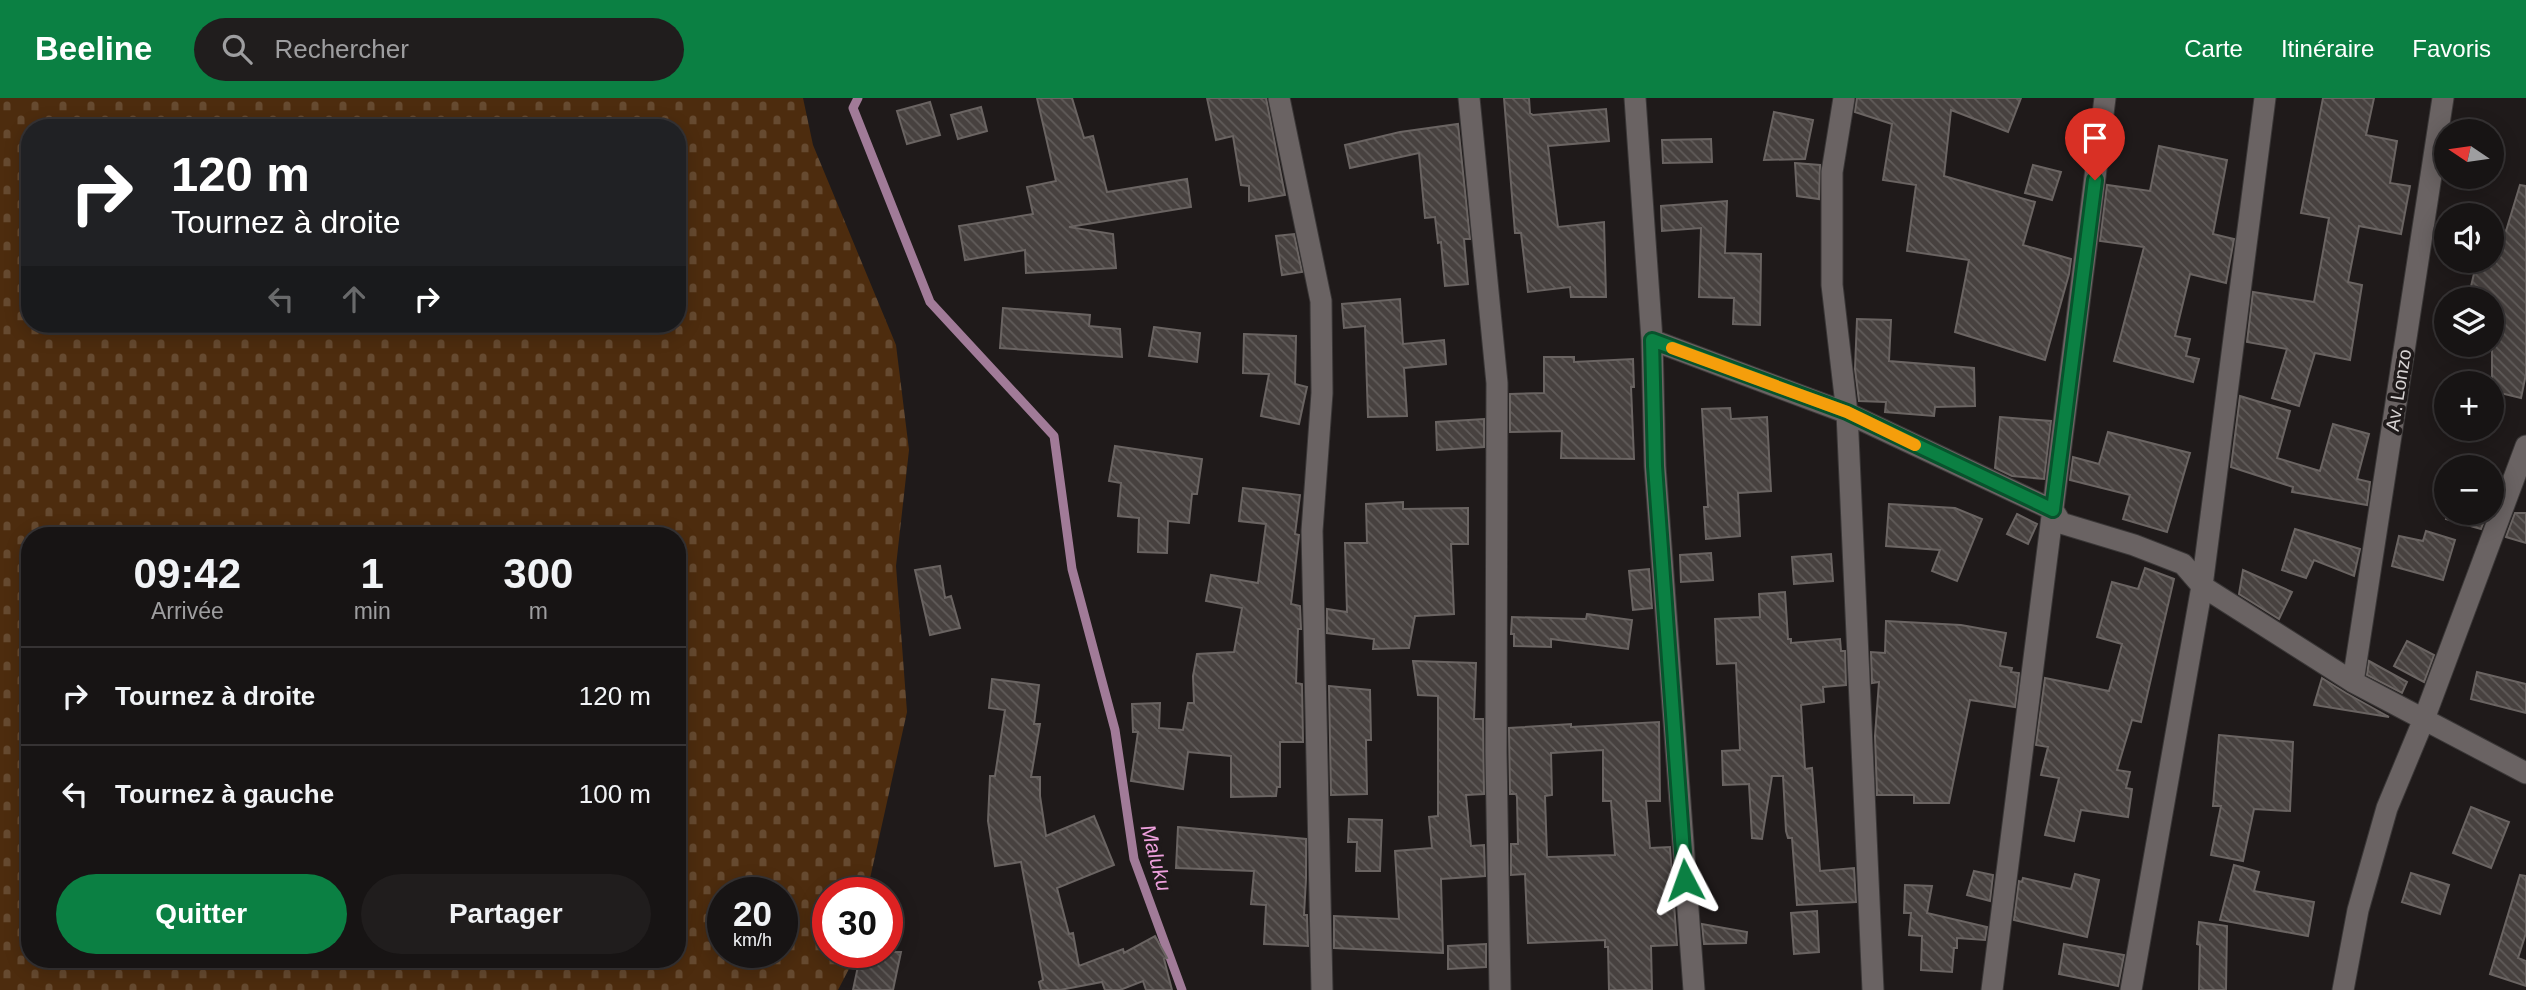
<!DOCTYPE html>
<html lang="fr">
<meta charset="utf-8">
<style>
body{margin:0;font-family:Helvetica,sans-serif;background:#201d1d;color:#f1f3f6;height:100vh;display:flex;flex-direction:column;font-size:26px;white-space:nowrap}
*{box-sizing:border-box;margin:0}
p{font-size:23px;color:#9e9ea0}
.icon{flex:none;width:38px;height:38px;fill:none;stroke:currentColor;stroke-width:2;stroke-linecap:round;stroke-linejoin:round}
.map{position:relative;flex:1;overflow:hidden}
.drawer{position:absolute;left:21px;top:429px;width:665px;height:441px;display:flex;flex-direction:column;background:#171414;border-radius:28px;box-shadow:0 4px 18px #0003,0 0 0 2px #363334}
.drawer>*{flex:none}
.banner{position:absolute;left:21px;top:21px;width:665px;height:214px;border-radius:28px;box-shadow:0 4px 18px #0003,0 0 0 2px #363334;background:#202124;color:#fff;overflow:hidden}
.needle{width:46px;rotate:283deg}
.fabs{position:absolute;left:2434px;top:21px;display:grid;gap:14px}
.fabs a{display:grid;place-items:center;width:70px;height:70px;border-radius:50%;background:#171414;box-shadow:0 4px 18px #0003,0 0 0 2px #363334;font-size:35px}
.speed{position:absolute;left:707px;top:779px;display:flex;gap:14px;font-size:35px;font-weight:700;text-align:center}
.speed>*{display:grid;place-content:center;width:91px;height:91px;border-radius:50%;background:#171414;box-shadow:0 4px 18px #0003,0 0 0 2px #363334;line-height:1}
.speed small{font-size:18px;font-weight:400}
.speed .limit{border:10px solid #d22;background:#fff;color:#111}
.pin{position:absolute;display:grid;place-items:center;width:60px;height:60px;color:#fff;margin:-72px -30px;border-radius:50% 50% 50% 0;rotate:-45deg;box-shadow:0 0 7px #0007}
.pin .icon{rotate:45deg}
.me{position:absolute;width:77px;margin:-38px;rotate:356deg;stroke-linejoin:round;filter:drop-shadow(0 0 5px #0008)}
.turn{display:flex;align-items:center;gap:24px;height:147px;padding:0 35px;font-size:32px}
.turn .icon{width:91px;height:91px;stroke-width:2.5}
.turn b{display:block;font-size:49px;line-height:60px}
.lanes{display:flex;align-items:center;height:66px;padding:0 35px;background:#0003;justify-content:center;gap:35px;direction:ltr}
.lanes .off{opacity:.35}
.eta{display:flex;justify-content:space-evenly;align-items:center;height:119px;text-align:center}
.eta b{font-size:42px;font-weight:700;line-height:49px}
.button{display:flex;gap:14px;margin-top:auto;padding:14px 35px}
.button a{flex:1;height:80px;border-radius:42px;background:#0b8043;color:#fff;font-size:28px;font-weight:700;line-height:80px;text-align:center}
.button a+a{background:#201d1d;color:#f1f3f6}
ul{padding:0;list-style:none}
li{display:flex;align-items:center;gap:21px;height:98px;padding:0 35px;border-top:2px solid #363334}
li div{flex:1}
li b{display:block;font-size:26px}
li em{font-style:normal}
header{display:flex;align-items:center;gap:42px;box-sizing:border-box;height:98px;padding:0 35px;background:#0b8043;color:#fff}
header strong{font-size:33px}
nav{display:flex;gap:38px;margin-inline-start:auto;font-size:24px}
.search{width:490px;height:63px;background:#201d1d;display:flex;align-items:center;gap:18px;box-sizing:border-box;padding:0 24px;border-radius:38px;color:#9e9ea0;font-size:26px}
.map>svg:first-child{display:block}
.cemetery{fill:url(#cemetery-stones);fill-rule:evenodd}
.lines{fill:none;stroke-linecap:round;stroke-linejoin:round}
.stream{stroke:#a17b98;stroke-width:9}
.building{fill:url(#building-back-hatch);stroke:#6a6462;stroke-width:2;fill-rule:evenodd}
.street-casing{stroke:#3a3737;stroke-width:23}
.street{stroke:#6a6363;stroke-width:21}
.route-casing{stroke:#07532c;stroke-width:18}
.route{stroke:#0b8043;stroke-width:12}
.slow{stroke:#f59e0b;stroke-width:12}
.labels{text-anchor:middle;stroke-width:7;stroke-linejoin:round;paint-order:stroke}
.street-label{font-size:19px;fill:#d7d3d3;stroke:#1f1a1a}
.water-label{font-size:21px;font-style:italic;fill:#eea0dd;stroke:#1f1a1a}
</style>
<header>
<strong>Beeline</strong>
<div class="search"><svg class="icon" aria-label="search" viewBox="0 0 24 24"><circle cx="10" cy="10" r="6"/><path d="M15 15l6 6"/></svg>Rechercher</div>
<nav><a>Carte</a><a>Itinéraire</a><a>Favoris</a></nav>
</header>
<div class="map">
<svg width="2526" height="892" viewBox="0 0 2526 892">
<defs>
<pattern id="cemetery-stones" width="16" height="16" patternUnits="userSpaceOnUse" patternTransform="scale(1.75)"><rect width="16" height="16" fill="#4d2c0e"/><path d="M2 7V4a2 2 0 0 1 4 0v3zM10 15v-3a2 2 0 0 1 4 0v3z" fill="#664a30"/></pattern>
<pattern id="building-back-hatch" width="6" height="6" patternUnits="userSpaceOnUse" patternTransform="scale(1.75)"><rect width="6" height="6" fill="#47413f"/><path d="M-1 5l2 2M0 0l6 6M5-1l2 2" fill="none" stroke="#615c5a"/></pattern>
</defs>
<rect width="100%" height="100%" fill="#1f1a1a"/>
<path class="cemetery" d="M 0,0 L 803,0 L 813,47 L 896,247 L 909,352 L 896,468 L 907,614 L 867,794 L 828,794 L 828,854 L 853,854 L 850,869 L 838,892 L 0,892 ZM 30,30 L 677,30 L 677,226 L 30,226 ZM 30,438 L 677,438 L 677,861 L 30,861 ZM 782,794 L 782,854 L 723,854 L 723,794 Z"/>
<g class="lines">
<path class="stream" d="M 858,0 L 853,10 L 930,204 L 1054,338 L 1072,471 L 1115,632 L 1134,761 L 1182,892"/>
</g>
<path class="building" d="M 1037,0 L 1072,0 L 1084,40 L 1093,38 L 1107,94 L 1187,81 L 1191,109 L 1069,129 L 1113,136 L 1116,170 L 1026,175 L 1025,152 L 965,162 L 959,128 L 1033,116 L 1027,89 L 1056,83 Z
M 1207,0 L 1266,0 L 1285,97 L 1249,103 L 1249,88 L 1241,87 L 1233,38 L 1216,42 Z
M 1504,0 L 1529,0 L 1530,15 L 1533,17 L 1606,11 L 1609,43 L 1548,48 L 1558,129 L 1604,124 L 1606,199 L 1571,199 L 1570,189 L 1528,194 L 1521,135 L 1515,135 Z
M 1857,0 L 2021,0 L 2008,34 L 1951,12 L 1944,78 L 2035,104 L 2023,147 L 2071,161 L 2069,176 L 2045,262 L 1955,234 L 1969,162 L 1907,153 L 1916,87 L 1883,82 L 1892,26 L 1855,14 Z
M 2323,0 L 2374,0 L 2366,37 L 2397,43 L 2390,85 L 2410,88 L 2401,136 L 2359,128 L 2348,184 L 2362,187 L 2350,262 L 2315,255 L 2299,308 L 2272,300 L 2287,251 L 2247,244 L 2253,194 L 2314,204 L 2329,120 L 2301,115 Z
M 930,4 L 940,37 L 907,46 L 897,13 Z
M 981,9 L 987,33 L 958,41 L 951,17 Z
M 1774,14 L 1813,22 L 1805,61 L 1764,62 Z
M 1458,26 L 1470,141 L 1464,141 L 1468,186 L 1445,188 L 1441,144 L 1438,145 L 1435,119 L 1425,120 L 1419,55 L 1350,70 L 1345,47 L 1400,34 Z
M 1711,41 L 1712,64 L 1663,65 L 1662,42 Z
M 2159,48 L 2227,62 L 2213,136 L 2234,141 L 2226,185 L 2190,176 L 2175,238 L 2190,241 L 2186,258 L 2199,261 L 2193,284 L 2114,263 L 2144,149 L 2100,143 L 2107,87 L 2150,93 Z
M 1795,65 L 1820,67 L 1819,101 L 1797,98 Z
M 2033,67 L 2061,74 L 2052,102 L 2025,95 Z
M 2520,87 L 2526,88 L 2526,276 L 2521,300 L 2492,293 L 2492,201 L 2468,201 L 2477,163 L 2492,163 L 2492,130 L 2506,133 Z
M 1727,103 L 1725,155 L 1761,156 L 1760,227 L 1733,226 L 1734,200 L 1699,199 L 1701,130 L 1662,133 L 1661,108 Z
M 1294,136 L 1302,174 L 1282,177 L 1276,138 Z
M 1400,201 L 1403,246 L 1444,242 L 1446,266 L 1404,270 L 1407,318 L 1368,319 L 1365,228 L 1344,230 L 1342,206 Z
M 1003,210 L 1090,217 L 1089,228 L 1120,231 L 1122,259 L 1000,250 Z
M 1857,221 L 1891,222 L 1889,263 L 1974,270 L 1975,308 L 1935,309 L 1934,318 L 1885,314 L 1886,304 L 1859,303 L 1855,271 Z
M 1154,229 L 1200,235 L 1197,264 L 1149,258 Z
M 1244,236 L 1296,238 L 1295,286 L 1307,289 L 1299,326 L 1261,318 L 1269,276 L 1243,275 Z
M 1544,259 L 1574,259 L 1574,264 L 1633,261 L 1634,289 L 1631,289 L 1634,361 L 1561,360 L 1562,333 L 1510,334 L 1510,296 L 1544,295 Z
M 2240,298 L 2290,313 L 2277,360 L 2320,373 L 2333,326 L 2369,336 L 2357,381 L 2370,384 L 2367,407 L 2292,394 L 2293,389 L 2231,369 Z
M 1730,310 L 1731,321 L 1767,319 L 1771,393 L 1738,395 L 1740,438 L 1706,441 L 1704,409 L 1708,409 L 1702,311 Z
M 2000,319 L 2051,323 L 2044,381 L 2012,378 L 1995,370 Z
M 1484,321 L 1484,349 L 1437,352 L 1436,324 Z
M 2108,334 L 2190,355 L 2167,434 L 2123,421 L 2130,397 L 2070,382 L 2073,359 L 2099,366 Z
M 1115,348 L 1202,361 L 1197,396 L 1192,396 L 1189,425 L 1168,423 L 1167,455 L 1138,454 L 1139,420 L 1118,418 L 1121,385 L 1109,383 Z
M 1243,390 L 1300,397 L 1295,436 L 1299,437 L 1291,506 L 1300,508 L 1301,531 L 1298,531 L 1296,585 L 1302,586 L 1303,644 L 1280,644 L 1280,689 L 1277,689 L 1276,698 L 1231,699 L 1231,658 L 1188,654 L 1183,691 L 1131,683 L 1138,634 L 1133,634 L 1132,606 L 1160,605 L 1159,630 L 1183,632 L 1188,605 L 1194,605 L 1193,578 L 1197,556 L 1234,554 L 1242,510 L 1206,503 L 1211,477 L 1258,485 L 1266,426 L 1239,423 Z
M 1403,404 L 1403,411 L 1468,410 L 1468,446 L 1451,446 L 1454,516 L 1415,518 L 1409,550 L 1373,551 L 1374,541 L 1327,535 L 1327,511 L 1347,514 L 1345,445 L 1367,445 L 1366,406 Z
M 1889,406 L 1955,410 L 1982,421 L 1957,483 L 1932,473 L 1940,452 L 1886,448 Z
M 2447,415 L 2487,415 L 2481,431 L 2446,421 Z
M 2515,415 L 2526,415 L 2526,445 L 2506,439 Z
M 2017,416 L 2037,426 L 2028,446 L 2007,436 Z
M 2295,431 L 2360,451 L 2354,478 L 2314,462 L 2306,480 L 2282,472 Z
M 2426,433 L 2455,442 L 2443,482 L 2392,468 L 2399,438 L 2423,443 Z
M 1711,455 L 1713,482 L 1681,484 L 1680,457 Z
M 1831,456 L 1833,483 L 1794,486 L 1792,459 Z
M 940,468 L 945,500 L 951,498 L 960,530 L 930,537 L 915,472 Z
M 2145,470 L 2174,481 L 2141,624 L 2132,622 L 2117,672 L 2130,674 L 2126,690 L 2132,691 L 2128,719 L 2081,712 L 2074,743 L 2045,737 L 2059,680 L 2041,677 L 2048,649 L 2036,647 L 2045,580 L 2109,593 L 2122,546 L 2097,539 L 2112,484 L 2138,491 Z
M 1649,471 L 1652,510 L 1633,512 L 1629,473 Z
M 2243,472 L 2292,494 L 2279,521 L 2239,496 Z
M 1785,494 L 1788,541 L 1791,541 L 1791,545 L 1840,541 L 1841,553 L 1845,553 L 1846,587 L 1823,589 L 1824,604 L 1801,607 L 1805,671 L 1812,670 L 1820,773 L 1854,770 L 1856,804 L 1797,807 L 1792,740 L 1788,740 L 1786,733 L 1783,678 L 1772,678 L 1762,741 L 1752,740 L 1749,686 L 1723,687 L 1722,653 L 1740,652 L 1736,565 L 1717,566 L 1715,521 L 1760,519 L 1759,496 Z
M 1587,516 L 1632,522 L 1628,551 L 1551,541 L 1551,549 L 1514,548 L 1514,536 L 1511,536 L 1512,519 L 1586,521 Z
M 1886,523 L 1961,527 L 2006,535 L 2000,568 L 2012,570 L 2011,574 L 2019,575 L 2015,609 L 1970,602 L 1949,705 L 1914,705 L 1914,697 L 1877,697 L 1875,638 L 1879,584 L 1872,585 L 1871,554 L 1885,555 Z
M 2407,543 L 2434,557 L 2424,584 L 2394,568 Z
M 1413,563 L 1476,565 L 1474,621 L 1483,621 L 1484,696 L 1466,697 L 1471,748 L 1484,747 L 1485,778 L 1441,781 L 1443,855 L 1334,850 L 1334,818 L 1399,821 L 1395,753 L 1432,750 L 1429,719 L 1438,718 L 1438,598 L 1418,597 Z
M 2369,563 L 2407,584 L 2402,595 L 2367,577 Z
M 2477,574 L 2526,586 L 2526,615 L 2471,601 Z
M 2322,580 L 2346,595 L 2389,619 L 2314,607 Z
M 992,581 L 1039,587 L 1034,626 L 1040,626 L 1031,679 L 1040,679 L 1040,698 L 1046,738 L 1094,718 L 1114,767 L 1057,790 L 1069,836 L 1073,835 L 1079,868 L 1123,851 L 1124,855 L 1155,838 L 1167,860 L 1164,861 L 1172,892 L 1146,892 L 1143,883 L 1120,892 L 1105,892 L 1102,884 L 1060,892 L 1041,892 L 1039,884 L 1043,882 L 1021,764 L 995,768 L 988,723 L 990,678 L 995,678 L 1005,612 L 989,610 Z
M 1329,588 L 1370,592 L 1371,642 L 1366,642 L 1367,696 L 1331,697 Z
M 1659,624 L 1660,703 L 1646,703 L 1650,750 L 1670,749 L 1677,847 L 1651,848 L 1652,892 L 1609,892 L 1608,849 L 1605,849 L 1605,842 L 1528,845 L 1525,776 L 1511,777 L 1511,746 L 1518,746 L 1517,699 L 1516,696 L 1510,696 L 1509,630 L 1571,626 L 1571,629 ZM 1603,652 L 1603,703 L 1611,703 L 1615,757 L 1547,759 L 1545,698 L 1552,697 L 1551,655 Z
M 2219,637 L 2293,644 L 2290,713 L 2254,711 L 2243,763 L 2211,757 L 2221,708 L 2213,708 Z
M 2471,709 L 2509,724 L 2491,770 L 2453,755 Z
M 1349,721 L 1382,722 L 1380,773 L 1356,773 L 1357,744 L 1348,744 Z
M 1178,729 L 1306,741 L 1306,781 L 1304,817 L 1307,817 L 1308,848 L 1264,846 L 1266,807 L 1251,806 L 1254,773 L 1176,770 Z
M 2234,767 L 2259,774 L 2254,793 L 2314,804 L 2308,838 L 2220,822 Z
M 1974,773 L 1993,777 L 1990,803 L 1967,797 Z
M 2411,775 L 2449,787 L 2440,816 L 2402,804 Z
M 2075,776 L 2099,782 L 2087,839 L 2014,822 L 2019,783 L 2022,784 L 2023,780 L 2071,791 Z
M 2520,777 L 2526,778 L 2526,835 L 2518,860 L 2526,863 L 2526,888 L 2490,876 Z
M 1905,787 L 1932,788 L 1927,815 L 1987,829 L 1985,842 L 1957,840 L 1957,850 L 1954,850 L 1952,874 L 1921,872 L 1922,838 L 1909,837 L 1911,815 L 1904,815 Z
M 1817,813 L 1819,854 L 1794,856 L 1791,815 Z
M 2199,824 L 2227,828 L 2226,892 L 2199,892 L 2200,847 L 2197,846 Z
M 1702,826 L 1747,834 L 1746,845 L 1704,846 Z
M 1486,846 L 1486,869 L 1448,871 L 1448,848 Z
M 2064,846 L 2124,857 L 2118,888 L 2059,876 Z
M 861,854 L 901,854 L 893,892 L 853,892 Z"/>
<g class="lines">
<defs>
<path id="street" d="M 1279,0 L 1321,203 L 1322,295 L 1312,433 L 1322,892
M 1469,0 L 1497,285 L 1496,654 L 1500,892
M 1635,0 L 1652,242 L 1655,368 L 1694,892
M 1844,0 L 1832,74 L 1832,187 L 1847,315 L 1873,892
M 1652,242 L 1847,315 L 2053,412 L 2061,425 L 2134,447 L 2183,466 L 2202,488 L 2353,584 L 2526,675
M 2353,584 L 2443,0
M 1992,892 L 2105,0
M 2131,892 L 2202,488 L 2265,0
M 2343,892 L 2358,812 L 2387,710 L 2424,621 L 2526,348"/>
</defs>
<use href="#street" class="street-casing"/>
<use href="#street" class="street"/>
</g>
<g class="lines">
<defs>
<path id="route" d="M 1685,782 L 1655,368 L 1652,242 L 1847,314 L 2053,412 L 2095,82"/>
</defs>
<use href="#route" class="route-casing"/>
<use href="#route" class="route"/>
<path class="slow" d="M 1672,250 L 1847,314 L 1915,347"/>
</g>
<g class="labels">
<g class="street-label">
<text transform="translate(2398 292) rotate(-81)" y="7">Av. Lonzo</text>
</g>
<g class="water-label">
<text transform="translate(1156 760) rotate(75)" y="7">Maluku</text>
</g>
</g>
</svg>
<div class="fabs">
<a><svg class="needle" viewBox="-14 -14 28 28"><path d="M0-13l5 13h-10z" fill="#e53935"/><path d="M0 13l5-13h-10z" fill="#9e9ea0"/></svg></a>
<a><svg class="icon" aria-label="sound" viewBox="0 0 24 24"><path d="M4 9h4l5-4v14l-5-4H4zM17 9q2 3 0 6"/></svg></a>
<a><svg class="icon" aria-label="layers" viewBox="0 0 24 24"><path d="M12 4l9 5-9 5-9-5zM3 14l9 5 9-5"/></svg></a>
<a>+</a>
<a>−</a>
</div>
<div class="speed"><div>20<small>km/h</small></div><div class="limit">30</div></div>
<div class="pin" style="left:2095px;top:82px;background:#d93025"><svg class="icon" aria-label="arrive" viewBox="0 0 24 24"><path d="M6 21V4h12l-3 4 3 4H6"/></svg></div>
<svg class="me" style="left:1685px;top:782px" viewBox="-20 -20 40 40"><path d="M0-17L14 15 0 8-14 15z" fill="#0b8043" stroke="#fff" stroke-width="4"/></svg>
<div class="banner">
<div class="turn"><svg class="icon" aria-label="right" viewBox="0 0 24 24"><path d="M7 20v-9h11M14 6l5 5-5 5"/></svg><div><b>120 m</b>Tournez à droite</div></div>
<div class="lanes"><svg class="icon off" aria-label="left" viewBox="0 0 24 24"><path d="M17 20v-9H6M10 6l-5 5 5 5"/></svg><svg class="icon off" aria-label="ahead" viewBox="0 0 24 24"><path d="M12 20V5M6 11l6-6 6 6"/></svg><svg class="icon" aria-label="right" viewBox="0 0 24 24"><path d="M7 20v-9h11M14 6l5 5-5 5"/></svg></div>
</div>
<section class="drawer">
<div class="eta">
<div><b>09:42</b><p>Arrivée</p></div>
<div><b>1</b><p>min</p></div>
<div><b>300</b><p>m</p></div>
</div>
<ul>
<li><svg class="icon" aria-label="right" viewBox="0 0 24 24"><path d="M7 20v-9h11M14 6l5 5-5 5"/></svg><div><b>Tournez à droite</b></div><em>120 m</em></li>
<li><svg class="icon" aria-label="left" viewBox="0 0 24 24"><path d="M17 20v-9H6M10 6l-5 5 5 5"/></svg><div><b>Tournez à gauche</b></div><em>100 m</em></li>
</ul>
<div class="button"><a>Quitter</a><a>Partager</a></div>
</section>
</div>
